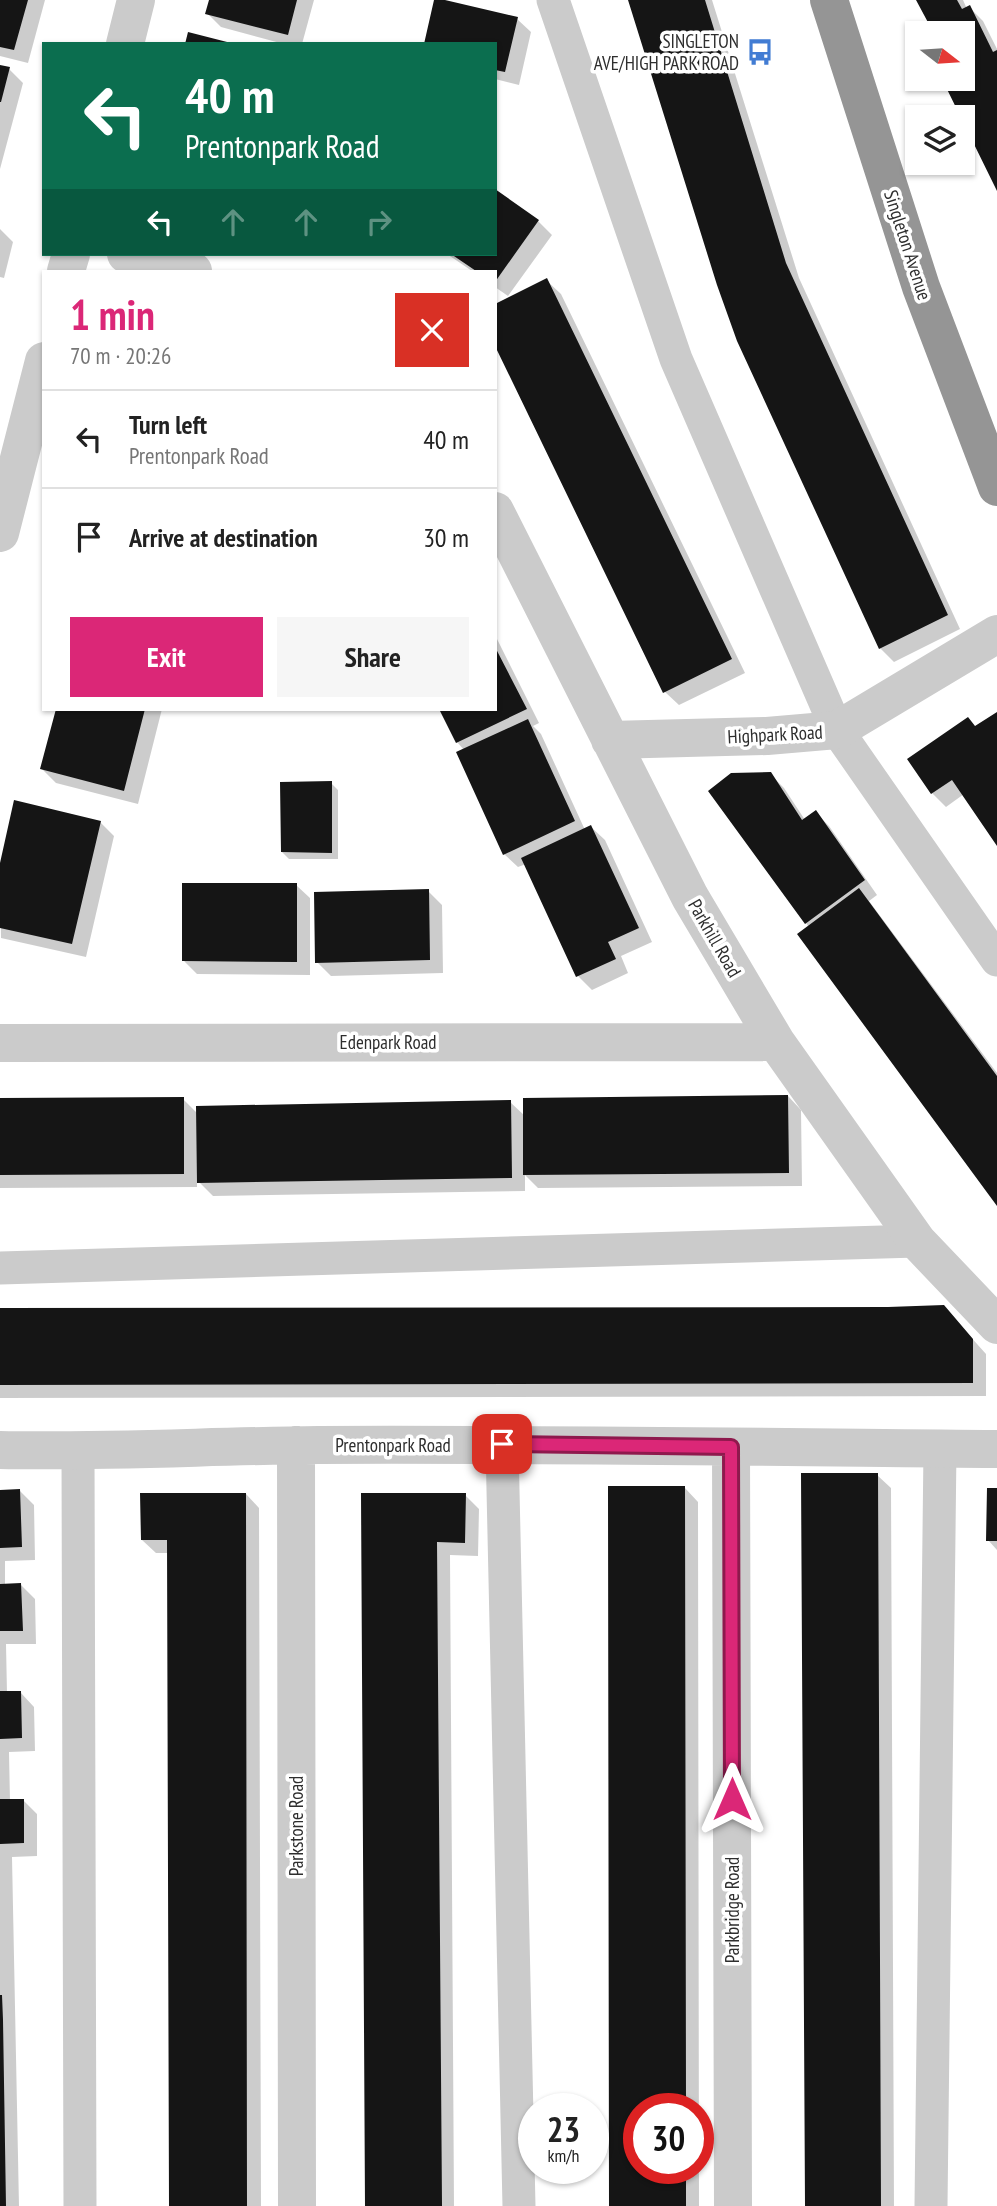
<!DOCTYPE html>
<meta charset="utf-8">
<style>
body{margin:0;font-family:"PT Sans Narrow",sans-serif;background:#f6f6f6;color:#222;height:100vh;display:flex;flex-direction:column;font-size:26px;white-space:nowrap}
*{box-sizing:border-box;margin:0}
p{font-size:23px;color:#767676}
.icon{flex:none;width:38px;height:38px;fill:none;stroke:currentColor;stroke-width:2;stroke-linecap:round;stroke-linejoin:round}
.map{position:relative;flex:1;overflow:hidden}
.drawer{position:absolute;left:42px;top:270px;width:455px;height:441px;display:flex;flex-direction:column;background:#fff;border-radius:0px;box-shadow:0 2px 5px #0004}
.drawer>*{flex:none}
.top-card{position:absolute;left:42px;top:42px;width:455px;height:214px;border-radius:0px;box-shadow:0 2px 5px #0004;background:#0b6e4f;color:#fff;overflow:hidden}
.needle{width:46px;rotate:107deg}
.controls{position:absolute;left:905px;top:21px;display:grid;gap:14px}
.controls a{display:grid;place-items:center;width:70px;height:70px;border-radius:0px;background:#fff;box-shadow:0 2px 5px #0004;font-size:35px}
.speed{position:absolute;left:518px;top:2093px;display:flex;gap:14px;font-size:35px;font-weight:700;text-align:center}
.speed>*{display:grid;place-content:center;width:91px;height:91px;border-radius:50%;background:#fff;box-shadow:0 2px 5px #0004;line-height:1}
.speed small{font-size:18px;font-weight:400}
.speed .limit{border:10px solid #d22;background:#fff;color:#111}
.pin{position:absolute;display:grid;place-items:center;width:60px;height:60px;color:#fff;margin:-30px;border-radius:14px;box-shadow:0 4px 10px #0006}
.me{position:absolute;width:77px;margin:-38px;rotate:0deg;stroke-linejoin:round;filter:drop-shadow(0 0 5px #0008)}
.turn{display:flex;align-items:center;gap:24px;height:147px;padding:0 28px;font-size:32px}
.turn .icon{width:91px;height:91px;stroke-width:2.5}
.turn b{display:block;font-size:49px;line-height:60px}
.lanes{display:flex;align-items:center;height:66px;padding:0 28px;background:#0003;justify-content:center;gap:35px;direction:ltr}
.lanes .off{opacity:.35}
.round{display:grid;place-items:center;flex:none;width:74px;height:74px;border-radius:0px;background:#f6f6f6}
.head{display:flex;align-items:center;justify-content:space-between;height:119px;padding:0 28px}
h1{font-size:42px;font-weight:700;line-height:52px;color:#db2777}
.action{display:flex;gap:14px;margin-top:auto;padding:14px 28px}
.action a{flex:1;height:80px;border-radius:0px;background:#db2777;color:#fff;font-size:28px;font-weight:700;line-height:80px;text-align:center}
.action a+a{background:#f6f6f6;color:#222}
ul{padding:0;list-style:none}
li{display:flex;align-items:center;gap:21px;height:98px;padding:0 28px;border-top:2px solid #e0e0e0}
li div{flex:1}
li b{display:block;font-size:26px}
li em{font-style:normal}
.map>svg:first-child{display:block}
.shadow{fill:#0003;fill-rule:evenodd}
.building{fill:#151515}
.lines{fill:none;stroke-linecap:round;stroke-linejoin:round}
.lane{stroke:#cbcbcb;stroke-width:33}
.street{stroke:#cbcbcb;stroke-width:38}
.highway{stroke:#959595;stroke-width:38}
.route-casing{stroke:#8e194d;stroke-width:18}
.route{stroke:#db2777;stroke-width:12}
.labels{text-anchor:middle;stroke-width:7;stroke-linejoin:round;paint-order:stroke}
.poi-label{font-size:19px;fill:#2e2e2e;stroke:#fff;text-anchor:end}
.street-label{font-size:19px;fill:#2e2e2e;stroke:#fff}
</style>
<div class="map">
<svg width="997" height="2206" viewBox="0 0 997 2206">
<rect width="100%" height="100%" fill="#fff"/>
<path class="shadow" d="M 0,0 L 45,0 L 28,63 L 0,56 Z
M 210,0 L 314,0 L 302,44 L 284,44 L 221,27 L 207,13 Z
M 436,0 L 517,19 L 531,32 L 519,85 L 495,79 L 495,44 Z
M 630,0 L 712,0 L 799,278 L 960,629 L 894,662 L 880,648 Z
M 918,0 L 963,0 L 967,9 L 969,7 L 983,21 L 997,49 L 997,187 L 944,79 L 962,79 L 962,33 L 925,33 L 933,29 Z
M 0,67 L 9,69 L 23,83 L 0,169 Z
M 495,191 L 538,221 L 552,235 L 508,296 L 495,287 L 495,271 L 472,271 L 447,254 L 495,254 Z
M 0,229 L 13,242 L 4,278 L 0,277 Z
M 547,281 L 561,294 L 745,673 L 679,705 L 665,692 Z
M 495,635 L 539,723 L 533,726 L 541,734 L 585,830 L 591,827 L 605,840 L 652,942 L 621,956 L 628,973 L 592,990 L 578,976 L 526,864 L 518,867 L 504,854 L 464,750 L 457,742 L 440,709 L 495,709 Z
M 58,709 L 162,709 L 138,804 L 56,783 L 42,769 Z
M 997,714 L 997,842 L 964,794 L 946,807 L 932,793 L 976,728 Z
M 770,774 L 784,788 L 805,820 L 816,813 L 829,826 L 877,895 L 869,901 L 997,1073 L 997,1203 L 806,923 Z
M 331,783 L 338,790 L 338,859 L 289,859 L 282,852 Z
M 100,822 L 114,836 L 86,957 L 1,938 L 0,868 Z
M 296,885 L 310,898 L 310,975 L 197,974 L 184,961 Z
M 428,891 L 442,905 L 443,973 L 331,976 L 317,962 Z
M 788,1096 L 801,1110 L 802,1186 L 538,1188 L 525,1175 L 525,1191 L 213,1196 L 197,1180 L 197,1187 L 0,1188 L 0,1100 L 183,1099 L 198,1114 L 510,1102 L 525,1116 Z
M 943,1306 L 986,1354 L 986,1396 L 0,1398 L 0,1310 L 888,1309 Z
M 877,1475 L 891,1488 L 894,2206 L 806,2206 Z
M 685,1488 L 698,1502 L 699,2206 L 611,2206 ZM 639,2109 L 698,2109 L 698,2168 L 639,2168 Z
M 997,1490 L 997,1550 L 988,1540 Z
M 20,1491 L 34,1505 L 35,1560 L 5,1561 L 5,1585 L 21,1585 L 35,1599 L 36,1644 L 6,1644 L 7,1693 L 21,1693 L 34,1707 L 35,1751 L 9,1752 L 10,1801 L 23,1800 L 37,1814 L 37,1856 L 12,1857 L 19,2206 L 0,2206 L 0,1492 Z
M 246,1494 L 259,1508 L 261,2206 L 171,2206 L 169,1553 L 156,1553 L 142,1540 Z
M 363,1495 L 465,1495 L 479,1509 L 478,1556 L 450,1555 L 454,2206 L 367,2206 Z"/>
<path class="building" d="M 0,0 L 28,0 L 14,50 L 0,47 Z
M 209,0 L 297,0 L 288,35 L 205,14 Z
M 434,0 L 445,0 L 518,17 L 505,72 L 495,70 L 495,44 L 424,44 Z
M 628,0 L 705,0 L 786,263 L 948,615 L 879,649 L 737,341 L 717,285 Z
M 916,0 L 957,0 L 962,9 L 970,5 L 993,52 L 997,50 L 997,191 L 942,79 L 962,79 L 962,33 L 921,33 L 931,28 Z
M 188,32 L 231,43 L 230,44 L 185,44 Z
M 0,65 L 10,67 L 1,102 L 0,102 Z
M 495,189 L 539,220 L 495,282 L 495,271 L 476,271 L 451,254 L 495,254 Z
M 547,278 L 732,659 L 663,693 L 495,346 L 495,304 Z
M 495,647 L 527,709 L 456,743 L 439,709 L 495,709 Z
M 56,709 L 145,709 L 124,791 L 40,769 Z
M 997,712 L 997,846 L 952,780 L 931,794 L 907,759 L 968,717 L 975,726 Z
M 528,719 L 575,821 L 503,855 L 456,752 Z
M 771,772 L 802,820 L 816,810 L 865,880 L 805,924 L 708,791 L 731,773 Z
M 332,781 L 332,853 L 281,852 L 280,782 Z
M 14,800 L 101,821 L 72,944 L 0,928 L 0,863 Z
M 591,825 L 639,928 L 608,942 L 616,959 L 576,977 L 521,858 Z
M 182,883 L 297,883 L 297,962 L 182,961 Z
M 859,888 L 997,1076 L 997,1206 L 797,934 Z
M 429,889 L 430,960 L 315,963 L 314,892 Z
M 788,1095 L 789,1173 L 523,1175 L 523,1098 Z
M 184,1097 L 184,1174 L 0,1175 L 0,1098 Z
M 511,1100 L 512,1178 L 197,1183 L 196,1106 Z
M 944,1305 L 973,1339 L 973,1383 L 0,1385 L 0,1308 L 888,1307 Z
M 801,1473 L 878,1473 L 881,2206 L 805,2206 Z
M 608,1486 L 685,1486 L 686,2109 L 639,2109 L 639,2168 L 686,2168 L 686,2206 L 609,2206 Z
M 987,1488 L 997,1488 L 997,1541 L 986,1541 Z
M 20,1489 L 22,1547 L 0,1548 L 0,1490 Z
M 140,1493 L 246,1493 L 247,2206 L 169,2206 L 167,1540 L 141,1540 Z
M 361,1493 L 466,1493 L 465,1543 L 437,1542 L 442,2206 L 365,2206 Z
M 21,1583 L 23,1631 L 0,1631 L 0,1584 Z
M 0,1691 L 21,1691 L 22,1738 L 0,1739 Z
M 0,1799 L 24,1799 L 24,1843 L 0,1844 Z
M 0,1995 L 2,1995 L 3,2020 L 6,2206 L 0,2206 Z"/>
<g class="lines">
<path class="lane" d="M 553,0 L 676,359 L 837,730 L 997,960
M 0,1268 L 917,1241
M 502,1445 L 519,2206
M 78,1452 L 80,2206
M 931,2206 L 940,1449"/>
<path class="street" d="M 125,44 L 136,0
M 126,254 L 193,271
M 66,271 L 71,254
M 495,511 L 690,897 L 776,1042 L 917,1241 L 997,1325
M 0,533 L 44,361
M 610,740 L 767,736 L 837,730 L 997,634
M 0,1043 L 776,1042
M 296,1445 L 297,2206
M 731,1447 L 733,2206
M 0,1450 C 106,1452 212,1446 318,1445 C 544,1444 771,1447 997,1449"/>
<path class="highway" d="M 829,0 L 921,287 L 997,487"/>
</g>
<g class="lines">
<defs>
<path id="route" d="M 502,1444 L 731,1447 L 732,1799"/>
</defs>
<use href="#route" class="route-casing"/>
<use href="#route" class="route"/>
</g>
<defs>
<symbol id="bus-bare" viewBox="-9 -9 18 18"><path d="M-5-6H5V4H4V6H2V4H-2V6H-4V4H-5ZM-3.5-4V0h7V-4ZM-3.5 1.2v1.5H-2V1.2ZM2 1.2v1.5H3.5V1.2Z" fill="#427cd3" stroke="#fff" stroke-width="2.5" paint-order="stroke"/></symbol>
</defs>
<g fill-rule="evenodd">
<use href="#bus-bare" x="741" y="33" width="38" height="38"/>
</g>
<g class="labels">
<g class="poi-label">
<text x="739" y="48">SINGLETON<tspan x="739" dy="22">AVE/HIGH PARK ROAD</tspan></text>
</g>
<g class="street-label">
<text transform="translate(908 245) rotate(72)" y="7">Singleton Avenue</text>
<text transform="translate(775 734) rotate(-3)" y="7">Highpark Road</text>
<text transform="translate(715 938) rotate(60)" y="7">Parkhill Road</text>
<text x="388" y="1049">Edenpark Road</text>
<text x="393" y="1452">Prentonpark Road</text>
<text transform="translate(296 1826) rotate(-90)" y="7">Parkstone Road</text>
<text transform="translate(732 1910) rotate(-90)" y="7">Parkbridge Road</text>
</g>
</g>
</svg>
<div class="controls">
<a><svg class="needle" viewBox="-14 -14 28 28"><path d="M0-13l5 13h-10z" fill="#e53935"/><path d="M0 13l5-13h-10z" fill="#767676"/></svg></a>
<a><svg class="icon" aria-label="layers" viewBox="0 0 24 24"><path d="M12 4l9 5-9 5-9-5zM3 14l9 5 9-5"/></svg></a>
</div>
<div class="speed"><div>23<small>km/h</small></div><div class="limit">30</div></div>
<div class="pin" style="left:502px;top:1444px;background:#d93025"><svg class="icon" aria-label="arrive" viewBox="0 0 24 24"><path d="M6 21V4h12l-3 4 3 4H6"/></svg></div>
<svg class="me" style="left:732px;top:1799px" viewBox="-20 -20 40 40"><path d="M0-17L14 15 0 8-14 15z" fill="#db2777" stroke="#fff" stroke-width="4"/></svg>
<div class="top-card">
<div class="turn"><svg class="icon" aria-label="left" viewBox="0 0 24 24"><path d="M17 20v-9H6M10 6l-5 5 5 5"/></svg><div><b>40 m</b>Prentonpark Road</div></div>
<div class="lanes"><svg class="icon" aria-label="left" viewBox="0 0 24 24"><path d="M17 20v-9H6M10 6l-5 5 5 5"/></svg><svg class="icon off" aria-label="ahead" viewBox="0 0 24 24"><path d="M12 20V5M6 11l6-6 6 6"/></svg><svg class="icon off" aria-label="ahead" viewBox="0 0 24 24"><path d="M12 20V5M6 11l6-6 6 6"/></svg><svg class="icon off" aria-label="right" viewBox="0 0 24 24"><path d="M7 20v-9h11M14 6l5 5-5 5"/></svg></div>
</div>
<section class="drawer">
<div class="head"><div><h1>1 min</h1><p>70 m · 20:26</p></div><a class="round" style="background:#d93025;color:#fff"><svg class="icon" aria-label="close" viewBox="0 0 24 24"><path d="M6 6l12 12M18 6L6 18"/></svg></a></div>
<ul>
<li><svg class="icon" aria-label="left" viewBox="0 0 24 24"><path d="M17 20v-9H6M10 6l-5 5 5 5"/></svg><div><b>Turn left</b><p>Prentonpark Road</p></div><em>40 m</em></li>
<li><svg class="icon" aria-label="arrive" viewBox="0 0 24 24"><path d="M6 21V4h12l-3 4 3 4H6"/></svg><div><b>Arrive at destination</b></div><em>30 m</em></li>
</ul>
<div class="action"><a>Exit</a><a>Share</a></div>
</section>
</div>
